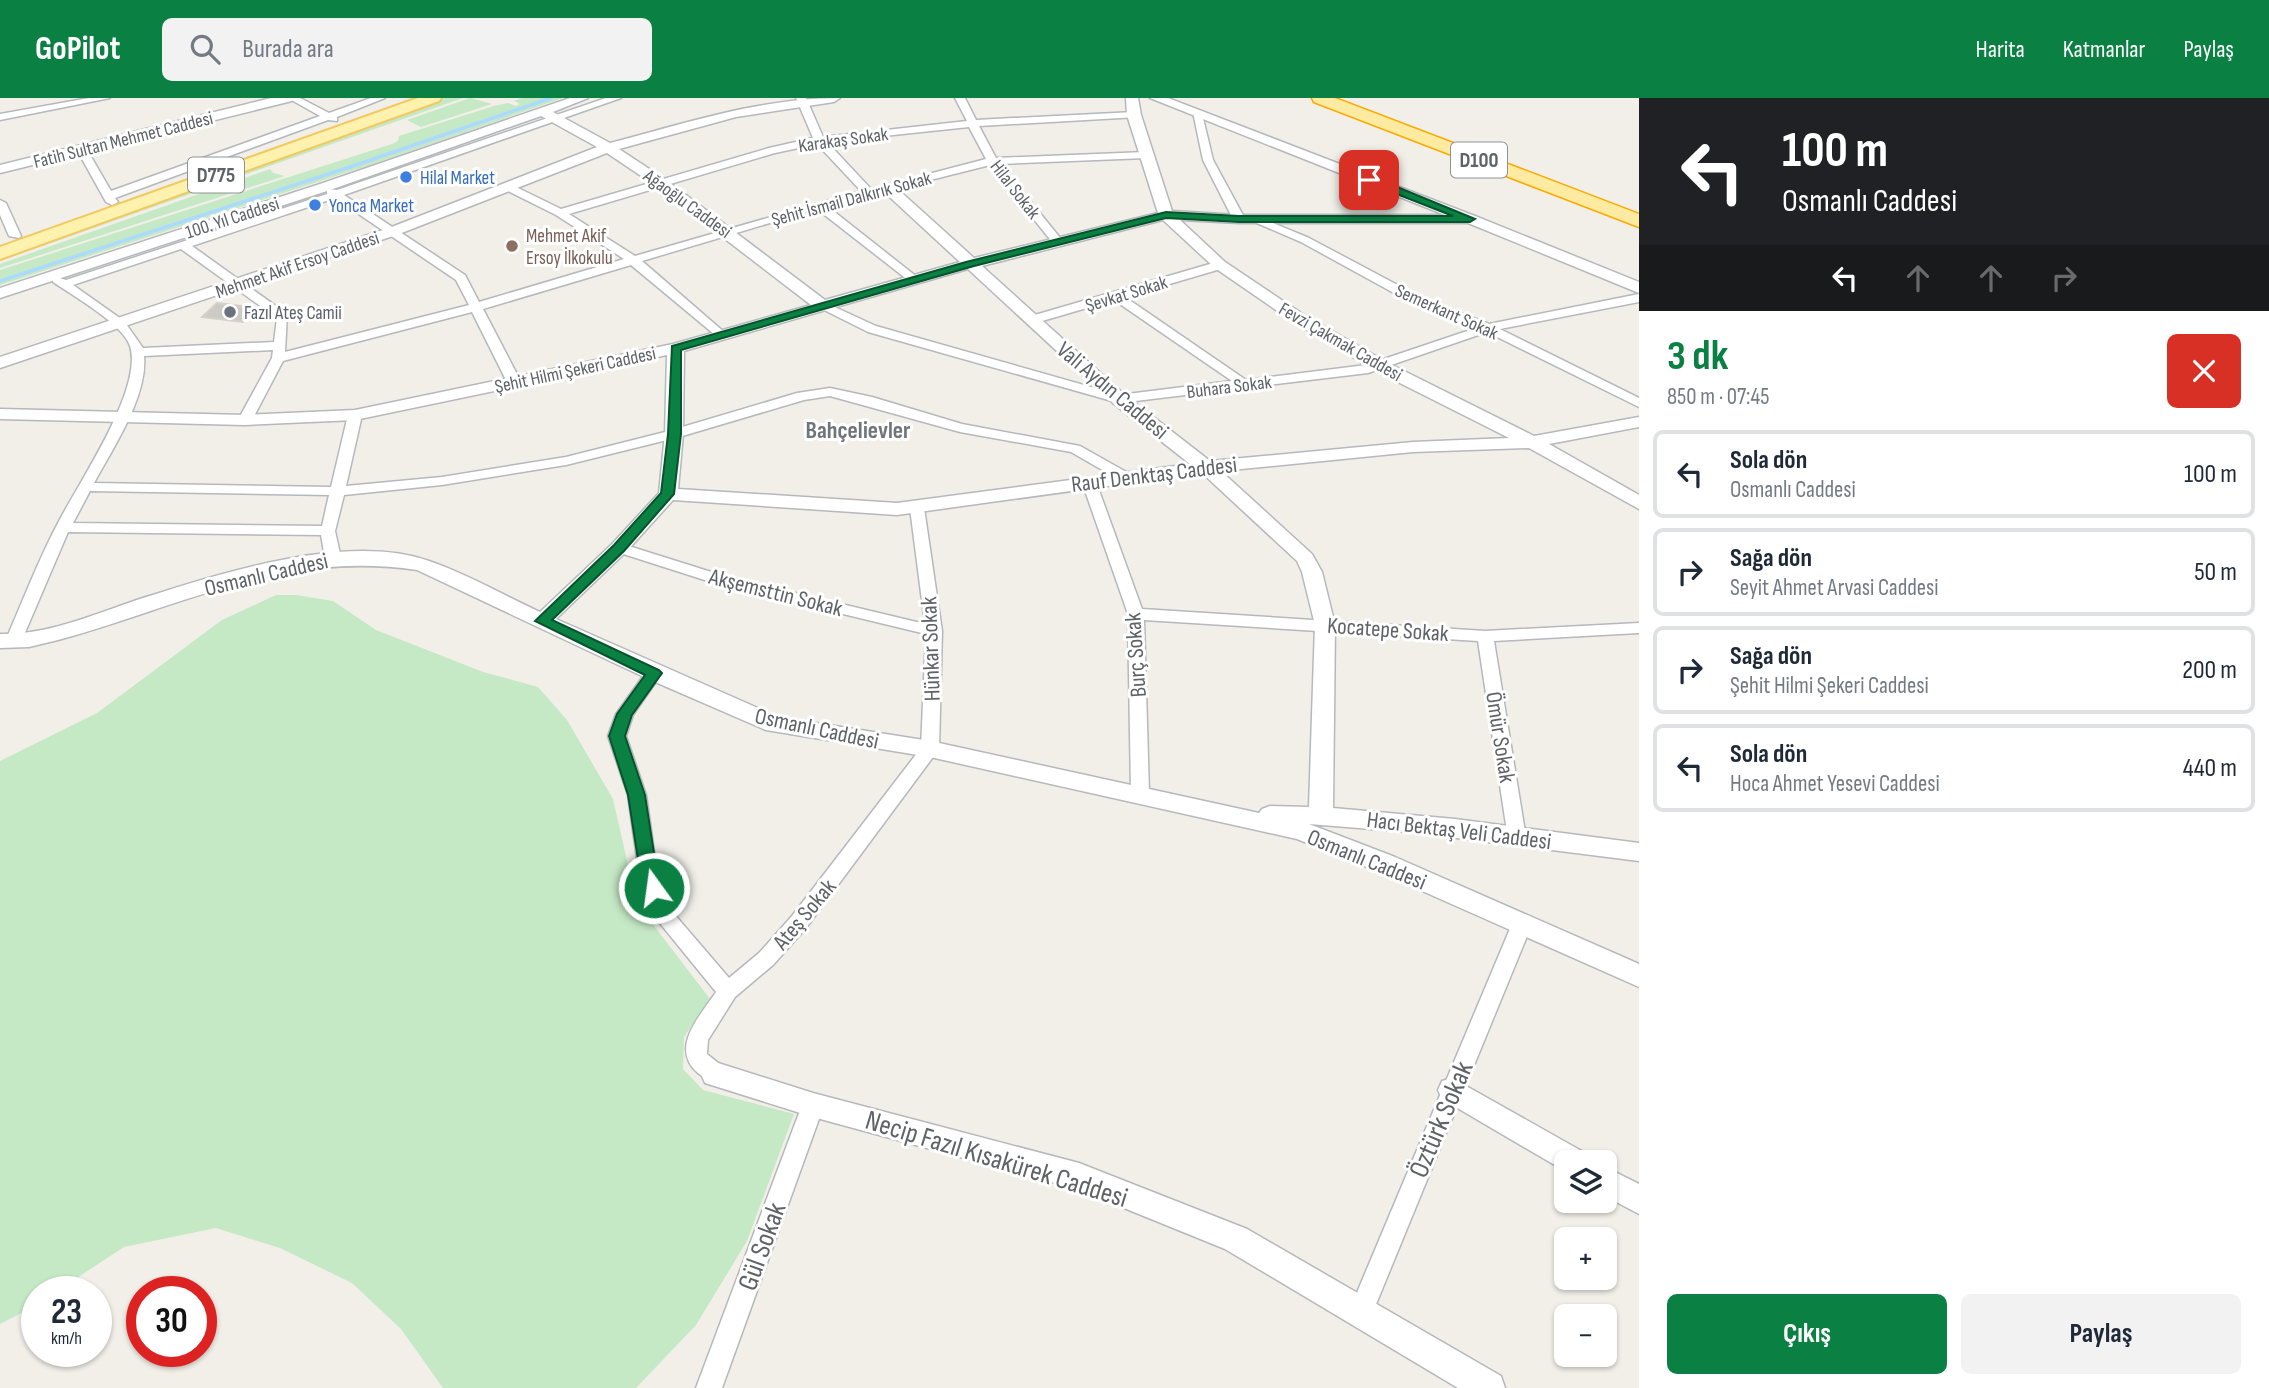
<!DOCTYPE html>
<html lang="tr">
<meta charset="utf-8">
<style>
body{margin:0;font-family:"Sofia Sans Condensed",sans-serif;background:#f2f2f3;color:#1f2937;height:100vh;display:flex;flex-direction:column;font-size:26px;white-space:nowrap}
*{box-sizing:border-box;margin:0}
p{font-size:23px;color:#747a83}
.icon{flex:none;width:38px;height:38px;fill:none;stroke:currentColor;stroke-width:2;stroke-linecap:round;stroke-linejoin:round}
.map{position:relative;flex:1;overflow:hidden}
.panel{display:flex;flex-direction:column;background:#fff;width:630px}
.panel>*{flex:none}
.guide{background:#202124;color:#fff;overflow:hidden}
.buttons{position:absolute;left:1554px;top:1052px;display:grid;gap:14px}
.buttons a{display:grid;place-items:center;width:63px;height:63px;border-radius:10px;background:#fff;box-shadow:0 2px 5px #0004;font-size:35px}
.speed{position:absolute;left:21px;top:1178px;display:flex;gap:14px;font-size:35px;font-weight:700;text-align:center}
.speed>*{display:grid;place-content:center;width:91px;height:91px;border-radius:50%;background:#fff;box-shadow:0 2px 5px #0004;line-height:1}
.speed small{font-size:18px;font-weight:400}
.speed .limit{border:10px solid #d22;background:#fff;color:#111}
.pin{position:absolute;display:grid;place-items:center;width:60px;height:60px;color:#fff;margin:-30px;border-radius:14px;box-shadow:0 4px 10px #0006}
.me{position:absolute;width:77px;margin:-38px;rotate:346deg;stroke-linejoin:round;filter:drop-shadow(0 0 5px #0008)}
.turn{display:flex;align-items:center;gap:24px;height:147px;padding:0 28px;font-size:32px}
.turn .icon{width:91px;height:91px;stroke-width:2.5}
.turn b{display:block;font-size:49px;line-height:60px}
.lanes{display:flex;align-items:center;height:66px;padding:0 28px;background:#0003;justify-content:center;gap:35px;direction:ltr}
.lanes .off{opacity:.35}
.round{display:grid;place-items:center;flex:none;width:74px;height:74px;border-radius:10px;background:#f2f2f3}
.overview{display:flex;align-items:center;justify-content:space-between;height:119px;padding:0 28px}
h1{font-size:42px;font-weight:700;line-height:52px;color:#0b8043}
.cta{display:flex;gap:14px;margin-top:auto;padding:14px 28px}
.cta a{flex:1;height:80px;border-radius:10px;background:#0b8043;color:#fff;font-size:28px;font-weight:700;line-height:80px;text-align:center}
.cta a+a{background:#f2f2f3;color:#1f2937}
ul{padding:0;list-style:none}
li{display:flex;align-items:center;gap:21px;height:88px;margin:0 14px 10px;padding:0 14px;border:4px solid #e0e1e3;border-radius:10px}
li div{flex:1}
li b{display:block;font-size:26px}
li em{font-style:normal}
header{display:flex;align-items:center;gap:42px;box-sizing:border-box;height:98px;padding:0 35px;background:#0b8043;color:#fff}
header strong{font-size:33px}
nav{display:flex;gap:38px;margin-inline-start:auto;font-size:24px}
.search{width:490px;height:63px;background:#f2f2f3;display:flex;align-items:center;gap:18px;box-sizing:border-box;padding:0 24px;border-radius:10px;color:#747a83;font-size:26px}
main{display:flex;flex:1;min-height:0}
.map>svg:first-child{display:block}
.green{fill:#c5e8c5}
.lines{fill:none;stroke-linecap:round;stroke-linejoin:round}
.stream{stroke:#aadaff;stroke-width:3.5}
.building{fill:#cccac5;stroke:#d6d1c6;stroke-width:2}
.minor-casing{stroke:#b5b8bc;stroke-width:3}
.tertiary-casing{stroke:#b5b8bc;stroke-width:3}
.primary-casing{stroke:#f2c960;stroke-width:4}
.trunk-casing{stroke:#f9ab00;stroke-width:3}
.minor{fill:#fff;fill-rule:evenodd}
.tertiary{fill:#fff;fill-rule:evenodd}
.primary{fill:#fff2af;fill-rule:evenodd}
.trunk{fill:#feeaa1;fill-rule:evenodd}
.route{fill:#0b8043;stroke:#07532c;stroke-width:2}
.shop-dot{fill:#3f7fe0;stroke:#fff;stroke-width:2.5}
.education-dot{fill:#8d6e63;stroke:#fff;stroke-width:2.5}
.worship-dot{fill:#6b7280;stroke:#fff;stroke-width:2.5}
.labels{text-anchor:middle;stroke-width:6;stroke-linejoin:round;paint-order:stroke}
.far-street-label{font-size:19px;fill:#5f6368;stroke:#fff}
.far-shop-label{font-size:19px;fill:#366cbe;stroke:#fff;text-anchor:start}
.far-education-label{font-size:19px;fill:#785e54;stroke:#fff;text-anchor:start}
.far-worship-label{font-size:19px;fill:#5b616d;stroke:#fff;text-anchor:start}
.shield{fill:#fff;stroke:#8f9295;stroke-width:2}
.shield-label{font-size:21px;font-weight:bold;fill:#5f6368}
.street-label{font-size:23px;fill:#5f6368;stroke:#fff}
.far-district-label{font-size:24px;font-weight:bold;fill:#70757a;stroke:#fff}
.near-street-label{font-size:28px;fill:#5f6368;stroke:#fff}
</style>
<header>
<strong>GoPilot</strong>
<div class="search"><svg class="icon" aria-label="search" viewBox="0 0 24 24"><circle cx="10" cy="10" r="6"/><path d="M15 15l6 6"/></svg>Burada ara</div>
<nav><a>Harita</a><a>Katmanlar</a><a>Paylaş</a></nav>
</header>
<main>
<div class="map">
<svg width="1639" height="1290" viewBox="0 0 1639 1290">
<rect width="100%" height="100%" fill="#f1efe8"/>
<path class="green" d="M 445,0 L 463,0 L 0,163 L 0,159 L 322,44 L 332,43 Z
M 470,0 L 492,6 L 421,29 L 407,22 Z
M 522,0 L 563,0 L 373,66 L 0,187 L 0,172 L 392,46 L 398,43 L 399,38 L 494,8 L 508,5 L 516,8 L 520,6 L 514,3 Z
M 270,71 L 273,75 L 285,78 L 0,170 L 0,166 Z
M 276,497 L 296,497 L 333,503 L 376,532 L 483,574 L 538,589 L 567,622 L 613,701 L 628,767 L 645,816 L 710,901 L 684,939 L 683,971 L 703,992 L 794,1016 L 747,1143 L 696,1227 L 636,1290 L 443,1290 L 401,1231 L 352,1185 L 280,1150 L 216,1130 L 124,1149 L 57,1193 L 37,1194 L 37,1207 L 0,1226 L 0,663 L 97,615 L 222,522 Z"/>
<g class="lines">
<path class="stream" d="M 0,183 L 353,68 L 551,0"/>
</g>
<path class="building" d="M 217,205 L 258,210 L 243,224 L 202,219 Z"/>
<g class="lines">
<defs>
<path id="minor" d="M 89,0 L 110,0 L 0,22 L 0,16 Z
M 288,0 L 300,0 L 329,15 L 371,0 L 385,0 L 337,19 L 337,23 L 328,22 L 115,100 L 118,104 L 112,107 L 106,104 L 77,52 L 86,50 L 111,93 L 320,18 Z
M 606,0 L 621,0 L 344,97 L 465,177 L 479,204 L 624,161 L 556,117 L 504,91 L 504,87 L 512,87 L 561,111 L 769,50 L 813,40 L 796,0 L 806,0 L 823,39 L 967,23 L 955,0 L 965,0 L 976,22 L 1134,14 L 1138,15 L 1138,19 L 979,28 L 996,60 L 1146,54 L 1151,57 L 1146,60 L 1000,66 L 1061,141 L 1061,145 L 1053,145 L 990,67 L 827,108 L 917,179 L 919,182 L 913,186 L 817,111 L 642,163 L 724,234 L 726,237 L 720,241 L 631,167 L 483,211 L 521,284 L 514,288 L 507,284 L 472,214 L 283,263 L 252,322 L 245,326 L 238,322 L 272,260 L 273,252 L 144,258 C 148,298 113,350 94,385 L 331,389 L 348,317 L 355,313 L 362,317 L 346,388 L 442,379 L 566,359 L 669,333 L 797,295 L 830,290 L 872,299 L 962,326 L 1080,348 L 1128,375 L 1128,381 L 1118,381 L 1071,354 L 960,334 L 830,298 L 804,302 L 679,339 L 566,367 L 442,387 L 344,397 L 335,433 L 341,460 L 333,465 L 325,460 L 321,437 L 68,434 L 21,544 L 13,549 L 7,548 L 5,544 C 22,505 37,465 57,427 C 77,387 144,291 130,248 C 123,226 72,197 53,184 L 53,178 L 66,182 L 327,96 L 327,91 L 337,92 ZM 969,29 L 986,61 L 871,91 L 827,44 ZM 817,46 L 861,93 L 635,158 L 569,116 L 775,55 ZM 335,100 L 456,182 L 469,207 L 285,254 L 287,216 L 192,148 ZM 181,151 L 277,220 L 274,244 L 143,250 L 124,223 L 73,187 ZM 90,393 L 329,397 L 322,428 L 73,425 Z
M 1193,14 L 1202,16 L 1213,62 L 1245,121 L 1243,123 L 1233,121 L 1203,62 Z
M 0,102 L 6,105 L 21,138 L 19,140 L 9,138 L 0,117 Z
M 1256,118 L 1309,140 L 1422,200 L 1489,226 L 1639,196 L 1639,204 L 1500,231 L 1639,300 L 1639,309 L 1487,234 L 1368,275 L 1119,305 L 868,234 L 818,209 L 828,206 L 876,228 L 1119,297 L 1232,283 L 1114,202 L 1032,226 L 1026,222 L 1028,219 L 1220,163 L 1226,167 L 1224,170 L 1125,199 L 1246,282 L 1366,267 L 1476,230 L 1414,206 L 1301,144 L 1252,123 L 1252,119 Z
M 1089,380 L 1096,384 L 1142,511 L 1485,533 L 1639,525 L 1639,535 L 1494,543 L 1526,740 L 1524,745 L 1510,745 L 1508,740 L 1478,543 L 1144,522 L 1149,695 L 1146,700 L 1134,700 L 1131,695 L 1128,516 L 1082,384 Z
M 917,406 L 924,410 L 942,533 L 939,651 L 806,830 L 773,867 L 735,899 L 708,942 L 707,956 L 723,969 L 726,976 L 723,983 C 712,986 707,982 698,975 C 669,950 700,918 716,894 L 650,813 L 638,768 L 628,697 L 608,638 L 616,616 L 648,571 L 660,571 L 662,575 L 633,617 L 626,638 L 646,697 L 656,768 L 669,810 L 729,880 L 759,855 L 792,818 L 921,650 L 926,536 L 714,485 L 614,453 L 611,450 L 619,445 L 724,478 L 925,526 L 910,410 Z
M 1522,818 L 1529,820 L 1532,826 L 1372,1216 L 1369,1224 L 1360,1228 L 1351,1224 L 1348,1216 L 1512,826 L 1515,820 Z
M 813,997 L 821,1000 L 824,1007 L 722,1290 L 696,1290 L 802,1007 L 805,1000 Z"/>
<path id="tertiary" d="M 271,0 L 293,0 L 292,3 L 0,75 L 0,67 Z
M 570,0 L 588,0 L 553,14 L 610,45 C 686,25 761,0 840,0 L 834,4 L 736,19 L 619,51 L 666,82 L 825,202 L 960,164 L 882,92 L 882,86 L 892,86 L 974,160 L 1158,115 L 1127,17 L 1126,0 L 1138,0 L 1141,17 L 1172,113 L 1239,117 L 1445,117 L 1150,0 L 1168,0 L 1475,118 L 1639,184 L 1639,195 L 1468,125 L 1239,125 L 1180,122 L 1225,164 L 1301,215 L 1386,264 L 1534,338 L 1639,319 L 1639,329 L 1549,346 L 1639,397 L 1639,411 L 1529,350 L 1413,354 L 1221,373 L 1312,456 L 1322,474 L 1335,527 L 1333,710 L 1455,721 L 1639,745 L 1639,763 L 1409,734 L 1309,726 L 1395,759 L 1639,866 L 1639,889 L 1377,773 L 1297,741 L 930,659 L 766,632 L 646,580 L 417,472 C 284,452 182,508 58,542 L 29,549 L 0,550 L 0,536 C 50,537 97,515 143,500 C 222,475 348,434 429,463 C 467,476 503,497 540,514 L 612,446 L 659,395 L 665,336 L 667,257 L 355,322 L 245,327 L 0,321 L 0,311 L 245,317 L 355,312 L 673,246 L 811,207 L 656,88 L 607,55 L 399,136 L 0,270 L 0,259 L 389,130 L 597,49 L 541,18 L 330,92 L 0,200 L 0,190 L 320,86 ZM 1163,122 L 1215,170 L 1289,221 L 1374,272 L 1509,340 L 1413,344 L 1210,363 L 1125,297 L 982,168 ZM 968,171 L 1113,305 L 1190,366 L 897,405 L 678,391 L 683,336 L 684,253 ZM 1202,375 L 1297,463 L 1302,474 L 1315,527 L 1309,709 L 1270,708 L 1262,711 L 1259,715 L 930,643 L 778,619 L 556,521 L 626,454 L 673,402 L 897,417 Z
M 715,964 L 813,995 L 1079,1065 L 1247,1131 L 1501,1278 L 1505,1290 L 1458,1290 L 1225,1151 L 1077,1091 L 813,1019 L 705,985 L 701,976 L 705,967 Z
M 1452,980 L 1585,1055 L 1590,1064 L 1566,1064 L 1565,1073 L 1442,1001 L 1438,992 L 1442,983 Z
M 1605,1069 L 1639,1086 L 1639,1116 L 1605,1098 Z"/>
<path id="primary" d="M 418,0 L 441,0 L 439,3 L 0,161 L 0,149 Z"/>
<path id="trunk" d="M 1312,0 L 1335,0 L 1639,116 L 1639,129 L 1314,4 Z"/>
</defs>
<use href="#minor" class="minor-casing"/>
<use href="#tertiary" class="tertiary-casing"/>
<use href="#primary" class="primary-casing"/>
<use href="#trunk" class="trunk-casing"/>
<use href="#minor" class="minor"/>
<use href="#tertiary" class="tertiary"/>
<use href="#primary" class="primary"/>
<use href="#trunk" class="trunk"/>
</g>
<path class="route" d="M 1366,79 L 1373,79 L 1475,121 L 1470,124 L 1239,124 L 1166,120 L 974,168 L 681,252 L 681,336 L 674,396 L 624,453 L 552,522 L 659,572 L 662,575 L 632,617 L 625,638 L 645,697 L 656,768 L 663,790 L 660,795 L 648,795 L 639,768 L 628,697 L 609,638 L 617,616 L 645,577 L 535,523 L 614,447 L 661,395 L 668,336 L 672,248 L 966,164 L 1166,114 L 1239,118 L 1453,118 L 1366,84 Z"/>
<g class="shop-dot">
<circle cx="406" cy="79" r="7"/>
<circle cx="315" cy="107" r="7"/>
</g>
<circle class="education-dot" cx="512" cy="148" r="7"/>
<circle class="worship-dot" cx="230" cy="214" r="7"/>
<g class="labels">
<g class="far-street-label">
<text transform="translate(123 41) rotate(-14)" y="7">Fatih Sultan Mehmet Caddesi</text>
<text transform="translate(843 41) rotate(-8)" y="7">Karakaş Sokak</text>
<text transform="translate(1016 91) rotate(52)" y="7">Hilal Sokak</text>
<text transform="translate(851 100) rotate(-15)" y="7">Şehit İsmail Dalkırık Sokak</text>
<text transform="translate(688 105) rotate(36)" y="7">Ağaoğlu Caddesi</text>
<text transform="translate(232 119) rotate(-18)" y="7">100. Yıl Caddesi</text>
<text transform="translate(297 166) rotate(-19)" y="7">Mehmet Akif Ersoy Caddesi</text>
<text transform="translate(1126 195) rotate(-17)" y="7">Şevkat Sokak</text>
<text transform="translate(1447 213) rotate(24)" y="7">Semerkant Sokak</text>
<text transform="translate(1341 243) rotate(30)" y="7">Fevzi Çakmak Caddesi</text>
<text transform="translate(575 271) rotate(-12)" y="7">Şehit Hilmi Şekeri Caddesi</text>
<text transform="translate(1229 288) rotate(-7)" y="7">Buhara Sokak</text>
</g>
<g class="far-shop-label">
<text x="420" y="86">Hilal Market</text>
<text x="329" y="114">Yonca Market</text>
</g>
<g class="far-education-label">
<text x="526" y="144">Mehmet Akif<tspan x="526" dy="22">Ersoy İlkokulu</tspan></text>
</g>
<g class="far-worship-label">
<text x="244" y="221">Fazıl Ateş Camii</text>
</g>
<g class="shield">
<rect x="1451" y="44.5" width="56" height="35" rx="5"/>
<rect x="188" y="59.5" width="56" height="35" rx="5"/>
</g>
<g class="shield-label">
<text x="1479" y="69">D100</text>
<text x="216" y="84">D775</text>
</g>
<g class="street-label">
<text transform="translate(1113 292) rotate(40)" y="8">Vali Aydın Caddesi</text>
<text transform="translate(1154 376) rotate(-7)" y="8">Rauf Denktaş Caddesi</text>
<text transform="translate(266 476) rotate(-13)" y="8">Osmanlı Caddesi</text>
<text transform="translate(776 494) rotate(14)" y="8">Akşemsttin Sokak</text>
<text transform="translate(1388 531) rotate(4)" y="8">Kocatepe Sokak</text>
<text transform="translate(930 551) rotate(-92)" y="8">Hünkar Sokak</text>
<text transform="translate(1135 557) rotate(-94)" y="8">Burç Sokak</text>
<text transform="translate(817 630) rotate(12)" y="8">Osmanlı Caddesi</text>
<text transform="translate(1501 639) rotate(81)" y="8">Ömür Sokak</text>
<text transform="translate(1459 732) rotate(7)" y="8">Hacı Bektaş Veli Caddesi</text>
<text transform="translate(1367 761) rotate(22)" y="8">Osmanlı Caddesi</text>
<text transform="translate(804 816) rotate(-50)" y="8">Ateş Sokak</text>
</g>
<g class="far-district-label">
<text x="858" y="340">Bahçelievler</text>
</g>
<g class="near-street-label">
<text transform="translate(1440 1021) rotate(-67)" y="10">Öztürk Sokak</text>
<text transform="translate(997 1060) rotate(17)" y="10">Necip Fazıl Kısakürek Caddesi</text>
<text transform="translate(761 1148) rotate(-70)" y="10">Gül Sokak</text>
</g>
</g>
</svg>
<div class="buttons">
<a><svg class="icon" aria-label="layers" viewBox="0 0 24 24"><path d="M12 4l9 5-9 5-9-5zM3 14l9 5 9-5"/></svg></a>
<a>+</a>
<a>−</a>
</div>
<div class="speed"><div>23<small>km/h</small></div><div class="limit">30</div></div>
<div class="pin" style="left:1369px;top:82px;background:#d93025"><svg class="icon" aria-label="arrive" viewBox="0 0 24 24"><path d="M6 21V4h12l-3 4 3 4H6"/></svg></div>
<svg class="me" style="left:654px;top:790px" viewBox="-20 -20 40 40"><circle r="17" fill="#0b8043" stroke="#fff" stroke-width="3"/><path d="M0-11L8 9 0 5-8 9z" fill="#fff"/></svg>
</div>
<section class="panel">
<div class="guide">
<div class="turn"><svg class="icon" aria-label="left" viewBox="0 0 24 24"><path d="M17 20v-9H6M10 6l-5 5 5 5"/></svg><div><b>100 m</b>Osmanlı Caddesi</div></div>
<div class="lanes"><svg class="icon" aria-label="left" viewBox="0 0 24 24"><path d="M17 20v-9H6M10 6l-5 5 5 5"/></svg><svg class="icon off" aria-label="ahead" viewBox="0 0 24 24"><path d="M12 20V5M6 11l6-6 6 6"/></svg><svg class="icon off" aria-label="ahead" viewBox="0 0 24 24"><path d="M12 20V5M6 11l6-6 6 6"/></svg><svg class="icon off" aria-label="right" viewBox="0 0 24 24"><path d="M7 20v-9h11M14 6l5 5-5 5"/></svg></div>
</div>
<div class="overview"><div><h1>3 dk</h1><p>850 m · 07:45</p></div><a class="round" style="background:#d93025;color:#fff"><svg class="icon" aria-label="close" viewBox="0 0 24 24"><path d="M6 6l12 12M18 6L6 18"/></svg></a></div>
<ul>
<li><svg class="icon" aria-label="left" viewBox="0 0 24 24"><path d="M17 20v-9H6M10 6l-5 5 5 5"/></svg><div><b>Sola dön</b><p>Osmanlı Caddesi</p></div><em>100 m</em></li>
<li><svg class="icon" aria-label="right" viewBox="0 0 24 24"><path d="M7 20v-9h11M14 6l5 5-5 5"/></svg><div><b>Sağa dön</b><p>Seyit Ahmet Arvasi Caddesi</p></div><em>50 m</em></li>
<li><svg class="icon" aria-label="right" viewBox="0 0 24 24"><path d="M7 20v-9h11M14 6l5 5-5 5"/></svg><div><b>Sağa dön</b><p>Şehit Hilmi Şekeri Caddesi</p></div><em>200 m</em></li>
<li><svg class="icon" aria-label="left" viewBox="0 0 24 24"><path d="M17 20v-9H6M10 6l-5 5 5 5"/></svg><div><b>Sola dön</b><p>Hoca Ahmet Yesevi Caddesi</p></div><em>440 m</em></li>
</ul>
<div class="cta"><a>Çıkış</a><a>Paylaş</a></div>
</section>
</main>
